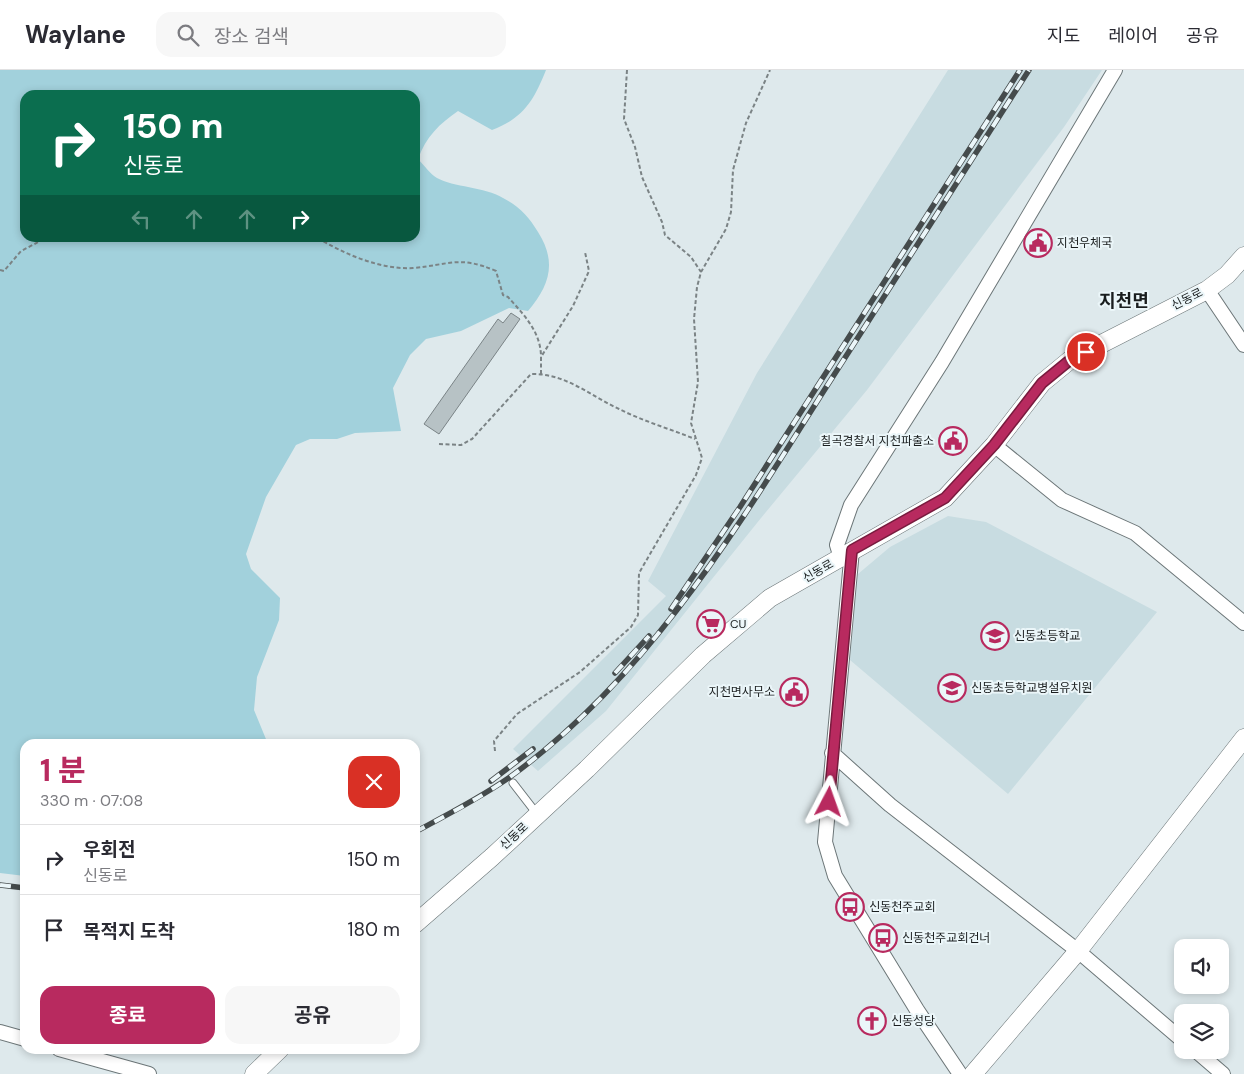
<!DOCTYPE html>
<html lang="ko">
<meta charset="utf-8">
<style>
body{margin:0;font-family:"DM Sans","Noto Sans KR",sans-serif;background:#f7f7f7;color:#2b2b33;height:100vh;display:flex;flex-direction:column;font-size:19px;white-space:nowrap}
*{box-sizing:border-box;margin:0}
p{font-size:16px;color:#7c7c81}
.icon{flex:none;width:28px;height:28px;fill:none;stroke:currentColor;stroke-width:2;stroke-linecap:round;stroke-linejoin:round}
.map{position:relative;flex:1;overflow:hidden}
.side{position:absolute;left:20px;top:669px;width:400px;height:315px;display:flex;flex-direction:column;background:#fff;border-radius:15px;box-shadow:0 2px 8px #0003}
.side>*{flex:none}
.banner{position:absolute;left:20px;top:20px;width:400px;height:152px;border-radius:15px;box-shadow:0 2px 8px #0003;background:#0b6e4f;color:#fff;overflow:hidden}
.buttons{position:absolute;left:1174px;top:869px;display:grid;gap:10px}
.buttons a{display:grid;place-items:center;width:55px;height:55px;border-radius:10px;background:#fff;box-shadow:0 2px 8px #0003;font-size:25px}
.pin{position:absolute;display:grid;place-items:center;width:42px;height:42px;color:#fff;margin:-21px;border:2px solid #fff;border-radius:50%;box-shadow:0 1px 5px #0007}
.me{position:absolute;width:55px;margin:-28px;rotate:4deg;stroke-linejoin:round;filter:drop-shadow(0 0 4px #0008)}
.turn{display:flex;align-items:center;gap:18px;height:105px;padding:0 20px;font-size:22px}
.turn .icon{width:65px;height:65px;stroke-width:2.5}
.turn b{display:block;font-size:35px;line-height:42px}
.lanes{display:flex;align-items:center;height:48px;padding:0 20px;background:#0003;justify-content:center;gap:25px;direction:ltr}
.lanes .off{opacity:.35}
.round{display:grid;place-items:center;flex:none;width:52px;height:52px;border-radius:15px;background:#f7f7f7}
.overview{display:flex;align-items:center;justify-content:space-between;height:85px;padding:0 20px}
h1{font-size:30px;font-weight:700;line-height:38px;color:#b82a5f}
.primary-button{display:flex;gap:10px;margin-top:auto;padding:10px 20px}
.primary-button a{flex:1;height:58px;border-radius:15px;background:#b82a5f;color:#fff;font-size:20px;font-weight:700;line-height:58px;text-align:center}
.primary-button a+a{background:#f7f7f7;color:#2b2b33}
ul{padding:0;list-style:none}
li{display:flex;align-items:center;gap:15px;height:70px;padding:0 20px;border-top:1px solid #e1e1e2}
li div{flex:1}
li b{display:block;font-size:19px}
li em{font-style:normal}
header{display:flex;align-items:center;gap:30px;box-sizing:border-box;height:70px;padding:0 25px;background:#fff;border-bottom:1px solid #e1e1e2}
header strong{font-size:24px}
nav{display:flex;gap:28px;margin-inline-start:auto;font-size:18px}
.search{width:350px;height:45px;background:#f7f7f7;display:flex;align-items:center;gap:12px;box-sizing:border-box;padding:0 18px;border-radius:15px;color:#7c7c81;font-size:19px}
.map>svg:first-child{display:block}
.built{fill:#c8dce1}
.green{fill:#a2d1dc;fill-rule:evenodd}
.building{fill:#b7c2c5;stroke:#7a8386}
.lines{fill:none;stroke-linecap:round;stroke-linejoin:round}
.service-casing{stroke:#6c7678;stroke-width:9}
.minor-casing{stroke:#6c7678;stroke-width:16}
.tertiary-casing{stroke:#6c7678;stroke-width:19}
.path{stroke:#7b8385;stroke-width:2;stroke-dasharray:4 2.5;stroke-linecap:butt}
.service{stroke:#fff;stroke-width:7}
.minor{stroke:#fff;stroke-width:14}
.tertiary{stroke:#fff;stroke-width:18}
.rail-casing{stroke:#454b4c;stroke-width:5.5}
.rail{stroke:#ebf6f9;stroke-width:4;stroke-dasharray:11;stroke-linecap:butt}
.route-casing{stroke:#781b3e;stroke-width:12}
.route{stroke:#b82a5f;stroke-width:9}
.labels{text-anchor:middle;stroke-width:4;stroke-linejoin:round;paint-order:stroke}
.poi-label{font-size:12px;fill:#1a1e1f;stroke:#ebf6f9;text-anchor:start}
.street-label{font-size:12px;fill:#1a1e1f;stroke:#ebf6f9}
.district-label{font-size:18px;font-weight:bold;fill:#1a1e1f;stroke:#ebf6f9}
</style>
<header>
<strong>Waylane</strong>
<div class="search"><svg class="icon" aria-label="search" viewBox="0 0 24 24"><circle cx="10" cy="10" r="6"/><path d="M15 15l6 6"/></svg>장소 검색</div>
<nav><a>지도</a><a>레이어</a><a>공유</a></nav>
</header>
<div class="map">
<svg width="1244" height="1004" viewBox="0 0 1244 1004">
<rect width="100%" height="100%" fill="#dee9ec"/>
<path class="built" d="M 948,0 L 1102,0 L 1064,57 L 867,320 L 761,448 L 606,641 L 538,701 L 513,679 L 666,526 L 648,511 L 757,303 Z
M 948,446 L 986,452 L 1157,542 L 1008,724 L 850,590 L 858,504 L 890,477 Z"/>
<path class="green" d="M 0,0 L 546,0 C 534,30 524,48 492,60 L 458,41 C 439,54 426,67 418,89 C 424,95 430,104 437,108 C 453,117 485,117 503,128 C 519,136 529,147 538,162 C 557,192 550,215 528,241 L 509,238 L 461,261 L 426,269 L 410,285 L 393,318 L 401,361 L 355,363 L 337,369 L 310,369 L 296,375 L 266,427 L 246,484 L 251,499 L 280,528 L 279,550 L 257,607 L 254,640 L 268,674 L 25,674 L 25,806 L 0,803 ZM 25,25 L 415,25 L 415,168 L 25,168 Z"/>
<path class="building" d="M 511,243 L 520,249 L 439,364 L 424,354 L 498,249 L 503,253 Z"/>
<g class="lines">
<defs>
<path id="service" d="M 513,713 L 537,744"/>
<path id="minor" d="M 1207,220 L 1244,275
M 994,375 L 1062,430 L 1135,463 L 1244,553
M 852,480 L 825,772 L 835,806 L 917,940 L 960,1004
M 841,488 L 837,475 L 851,435 L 942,292 L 1115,0
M 832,683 L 890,735 L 1078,881 L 1182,970
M 0,962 L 25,969
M 59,979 L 149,1004
M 1195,980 L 1223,1004"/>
<path id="tertiary" d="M 415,854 L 492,787 L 587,699 L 703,585 L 770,528 L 945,428 L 994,375 L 1042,313 L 1070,290 L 1207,220 L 1227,205 L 1244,186
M 254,1004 L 280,979
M 973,1004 L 1078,881 L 1244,668"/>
</defs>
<use href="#service" class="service-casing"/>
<use href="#minor" class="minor-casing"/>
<use href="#tertiary" class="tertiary-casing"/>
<path class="path" d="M 627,0 L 624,49 L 635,77 L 642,107 L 662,152 L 665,165 L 691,187 L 701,202
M 318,168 C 344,184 381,200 413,198 C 449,195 459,185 496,201 L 503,225 L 508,227 C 524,245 541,262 541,287
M 0,200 L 4,201 L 21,181 L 46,168
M 541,304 L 541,287 L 573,236 L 589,201 L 585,182
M 439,374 L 461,375 L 472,369 L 531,304 C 565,303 591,326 619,339 C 643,351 670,359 695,369
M 495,681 L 494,671 L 517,644 L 580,602 L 631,557 L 638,545 L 639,503 L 696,405 L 702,388 L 691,353 L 698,312 L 694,249 L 697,217 L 701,202 L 726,159 L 731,142 L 733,100 L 746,53 L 770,0"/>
<use href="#service" class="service"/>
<use href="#minor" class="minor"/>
<use href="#tertiary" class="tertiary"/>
<defs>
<path id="rail" d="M 671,539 L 740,437 L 1020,0
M 615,603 L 649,566
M 491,711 L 533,679
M 415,762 C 447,745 480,728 510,707 C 648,607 735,461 825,319 C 893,213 961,106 1029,0
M 0,815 L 25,818"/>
</defs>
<use href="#rail" class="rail-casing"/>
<use href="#rail" class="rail"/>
</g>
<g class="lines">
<defs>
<path id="route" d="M 829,732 L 852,480 L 945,428 L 994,375 L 1042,313 L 1070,290 L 1086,282"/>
</defs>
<use href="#route" class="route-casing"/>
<use href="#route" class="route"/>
</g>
<defs>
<symbol id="civic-ring" viewBox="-11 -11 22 22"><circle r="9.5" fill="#ebf6f9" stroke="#b82a5f" stroke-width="1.5"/><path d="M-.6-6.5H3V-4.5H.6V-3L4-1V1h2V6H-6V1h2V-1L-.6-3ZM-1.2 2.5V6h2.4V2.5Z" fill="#b82a5f"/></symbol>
<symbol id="supermarket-ring" viewBox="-11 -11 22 22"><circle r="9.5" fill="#ebf6f9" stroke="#b82a5f" stroke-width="1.5"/><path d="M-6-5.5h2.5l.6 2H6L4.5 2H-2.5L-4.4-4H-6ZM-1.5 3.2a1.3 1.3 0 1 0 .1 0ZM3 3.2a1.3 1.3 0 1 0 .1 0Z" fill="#b82a5f"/></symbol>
<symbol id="school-ring" viewBox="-11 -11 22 22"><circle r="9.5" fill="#ebf6f9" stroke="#b82a5f" stroke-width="1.5"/><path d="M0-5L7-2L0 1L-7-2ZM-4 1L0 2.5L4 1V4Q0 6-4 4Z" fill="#b82a5f"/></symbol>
<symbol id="bus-ring" viewBox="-11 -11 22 22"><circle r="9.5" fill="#ebf6f9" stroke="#b82a5f" stroke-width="1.5"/><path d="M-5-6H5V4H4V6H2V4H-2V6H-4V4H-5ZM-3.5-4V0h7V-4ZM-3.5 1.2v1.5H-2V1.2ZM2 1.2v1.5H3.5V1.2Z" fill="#b82a5f"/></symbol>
<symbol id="church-ring" viewBox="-11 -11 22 22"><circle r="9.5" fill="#ebf6f9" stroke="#b82a5f" stroke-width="1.5"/><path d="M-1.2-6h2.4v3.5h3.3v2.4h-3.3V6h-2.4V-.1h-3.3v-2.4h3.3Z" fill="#b82a5f"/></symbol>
</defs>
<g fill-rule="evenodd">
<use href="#civic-ring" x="1022" y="157" width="32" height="32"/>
<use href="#civic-ring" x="937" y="355" width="32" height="32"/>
<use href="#supermarket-ring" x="695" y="538" width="32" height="32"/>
<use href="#school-ring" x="979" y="550" width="32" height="32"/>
<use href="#school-ring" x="936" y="602" width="32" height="32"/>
<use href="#civic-ring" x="778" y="606" width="32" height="32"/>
<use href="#bus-ring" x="834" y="821" width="32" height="32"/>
<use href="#bus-ring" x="867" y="852" width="32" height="32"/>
<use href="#church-ring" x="856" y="935" width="32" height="32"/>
</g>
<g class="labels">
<g class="poi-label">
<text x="1057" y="177">지천우체국</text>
<text x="934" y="375" text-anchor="end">칠곡경찰서 지천파출소</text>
<text x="730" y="558">CU</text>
<text x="1014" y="570">신동초등학교</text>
<text x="971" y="622">신동초등학교병설유치원</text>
<text x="775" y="626" text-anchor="end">지천면사무소</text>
<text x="869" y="841">신동천주교회</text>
<text x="902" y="872">신동천주교회건너</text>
<text x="891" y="955">신동성당</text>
</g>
<g class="street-label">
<text transform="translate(1187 229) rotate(-27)" y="4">신동로</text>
<text transform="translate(818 501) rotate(-30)" y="4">신동로</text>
<text transform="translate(514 766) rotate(-43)" y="4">신동로</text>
</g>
<g class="district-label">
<text x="1124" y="237">지천면</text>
</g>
</g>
</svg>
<div class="buttons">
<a><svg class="icon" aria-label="sound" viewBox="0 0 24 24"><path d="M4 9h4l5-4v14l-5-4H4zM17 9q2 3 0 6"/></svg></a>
<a><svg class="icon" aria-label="layers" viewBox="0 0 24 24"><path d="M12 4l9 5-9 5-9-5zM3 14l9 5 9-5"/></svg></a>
</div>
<div class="pin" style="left:1086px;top:282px;background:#d93025"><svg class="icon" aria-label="arrive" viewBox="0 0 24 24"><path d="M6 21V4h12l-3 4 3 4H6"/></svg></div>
<svg class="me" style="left:829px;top:732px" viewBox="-20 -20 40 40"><path d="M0-17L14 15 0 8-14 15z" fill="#b82a5f" stroke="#fff" stroke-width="4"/></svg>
<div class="banner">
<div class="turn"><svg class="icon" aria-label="right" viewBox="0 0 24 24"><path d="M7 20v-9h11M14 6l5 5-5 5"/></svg><div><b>150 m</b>신동로</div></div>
<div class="lanes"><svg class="icon off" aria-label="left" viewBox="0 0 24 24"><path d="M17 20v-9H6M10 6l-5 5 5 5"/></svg><svg class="icon off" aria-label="ahead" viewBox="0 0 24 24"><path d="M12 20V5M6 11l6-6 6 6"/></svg><svg class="icon off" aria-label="ahead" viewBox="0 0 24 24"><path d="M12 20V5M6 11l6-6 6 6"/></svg><svg class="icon" aria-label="right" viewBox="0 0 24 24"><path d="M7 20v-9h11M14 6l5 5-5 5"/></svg></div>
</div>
<section class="side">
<div class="overview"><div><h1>1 분</h1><p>330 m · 07:08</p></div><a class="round" style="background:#d93025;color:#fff"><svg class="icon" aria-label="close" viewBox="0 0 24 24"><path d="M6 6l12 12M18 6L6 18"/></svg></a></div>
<ul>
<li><svg class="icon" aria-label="right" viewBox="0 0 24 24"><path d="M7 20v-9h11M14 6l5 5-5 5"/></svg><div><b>우회전</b><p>신동로</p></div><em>150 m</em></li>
<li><svg class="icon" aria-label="arrive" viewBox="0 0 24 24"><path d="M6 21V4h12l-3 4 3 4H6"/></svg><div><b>목적지 도착</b></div><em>180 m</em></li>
</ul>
<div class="primary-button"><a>종료</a><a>공유</a></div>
</section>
</div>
